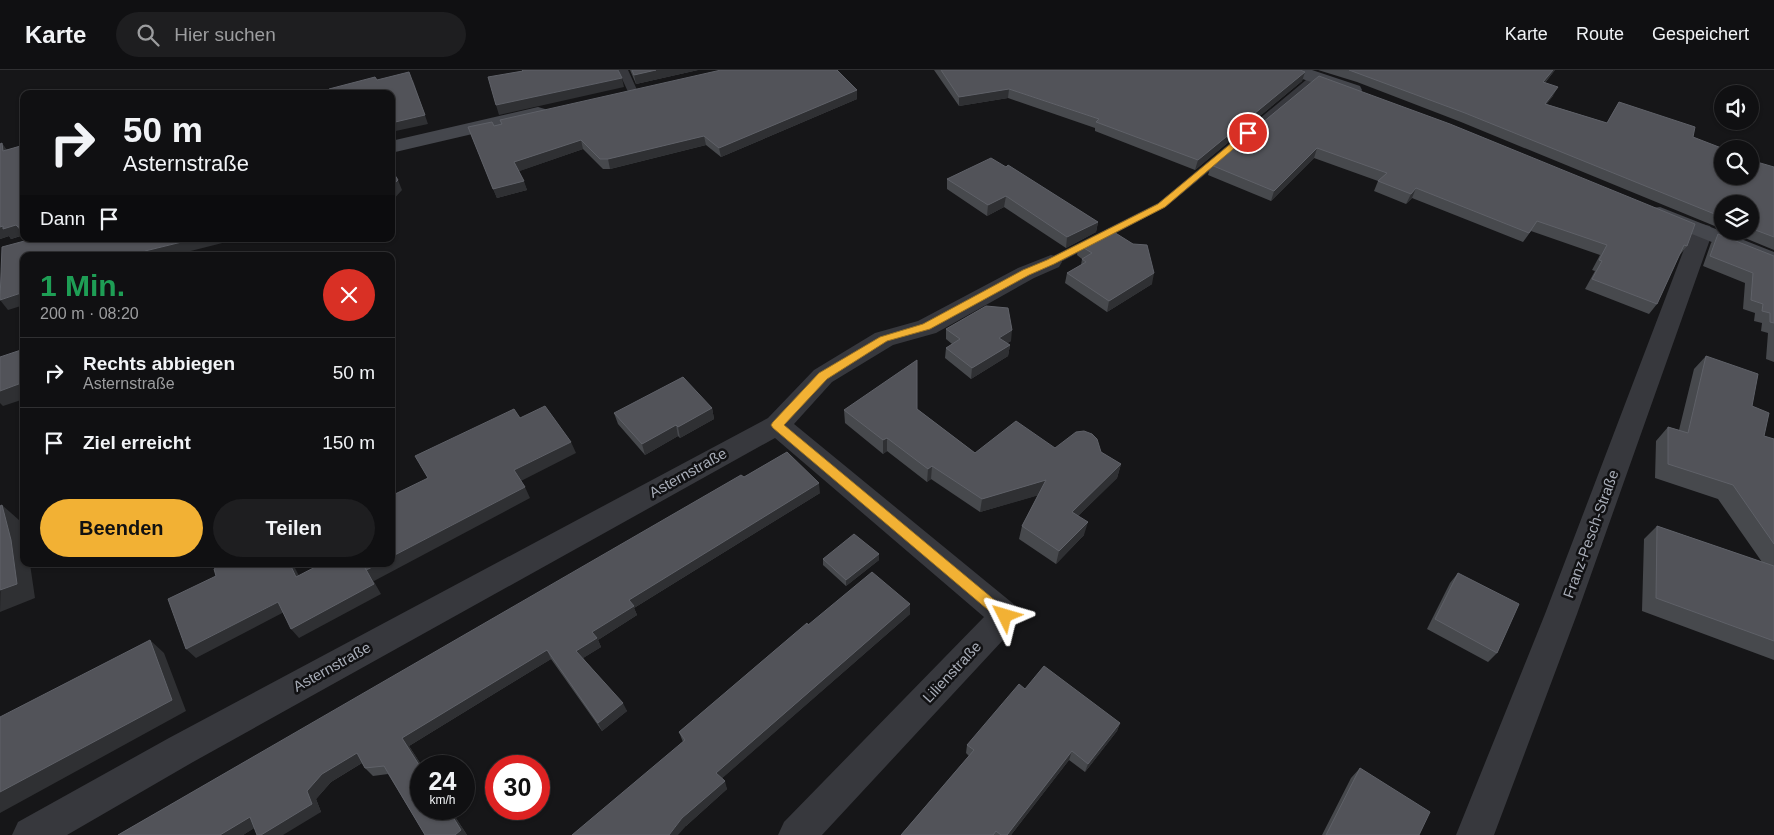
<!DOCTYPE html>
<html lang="de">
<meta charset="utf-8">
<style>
body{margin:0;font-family:Arial,sans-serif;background:#1e1e20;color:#f1f3f6;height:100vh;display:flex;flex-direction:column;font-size:19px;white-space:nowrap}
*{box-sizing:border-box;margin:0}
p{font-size:16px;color:#9c9d9f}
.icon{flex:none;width:28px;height:28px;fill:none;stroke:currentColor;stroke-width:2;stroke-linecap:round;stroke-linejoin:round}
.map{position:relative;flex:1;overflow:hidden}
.side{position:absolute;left:20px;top:182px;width:375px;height:315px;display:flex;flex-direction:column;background:#101012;border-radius:10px;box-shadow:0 1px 4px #0004,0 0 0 1px #303032}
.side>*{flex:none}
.banner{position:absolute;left:20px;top:20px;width:375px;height:152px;border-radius:10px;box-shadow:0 1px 4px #0004,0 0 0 1px #303032;background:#101012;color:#f1f3f6;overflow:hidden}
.buttons{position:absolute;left:1714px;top:15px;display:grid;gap:10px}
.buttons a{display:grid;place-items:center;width:45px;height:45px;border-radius:50%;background:#101012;box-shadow:0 1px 4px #0004,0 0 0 1px #303032;font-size:25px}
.speed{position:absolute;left:410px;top:685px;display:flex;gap:10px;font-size:25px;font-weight:700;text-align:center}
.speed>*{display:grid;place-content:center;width:65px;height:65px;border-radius:50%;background:#101012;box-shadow:0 1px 4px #0004,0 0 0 1px #303032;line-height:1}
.speed small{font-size:12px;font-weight:400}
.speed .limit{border:8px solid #d22;background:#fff;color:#111}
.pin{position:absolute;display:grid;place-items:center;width:42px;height:42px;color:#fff;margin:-21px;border:2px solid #fff;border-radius:50%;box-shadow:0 1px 5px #0007}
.me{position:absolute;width:55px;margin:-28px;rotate:310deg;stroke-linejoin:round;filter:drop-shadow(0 0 4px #0008)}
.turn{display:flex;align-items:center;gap:18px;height:105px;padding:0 20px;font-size:22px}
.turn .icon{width:65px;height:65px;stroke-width:2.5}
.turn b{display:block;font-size:35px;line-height:42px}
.then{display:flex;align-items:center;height:48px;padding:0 20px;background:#0003;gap:10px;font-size:19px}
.round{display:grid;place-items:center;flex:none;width:52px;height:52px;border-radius:26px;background:#1e1e20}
.head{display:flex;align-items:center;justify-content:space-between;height:85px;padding:0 20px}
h1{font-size:30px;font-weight:800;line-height:38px;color:#1e9e55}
.button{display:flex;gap:10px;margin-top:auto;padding:10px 20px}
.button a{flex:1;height:58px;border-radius:30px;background:#f2b134;color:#111;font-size:20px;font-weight:800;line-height:58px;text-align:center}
.button a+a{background:#1e1e20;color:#f1f3f6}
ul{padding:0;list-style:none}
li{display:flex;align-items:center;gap:15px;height:70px;padding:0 20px;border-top:1px solid #303032}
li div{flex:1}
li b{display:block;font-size:19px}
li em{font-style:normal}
header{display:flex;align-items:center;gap:30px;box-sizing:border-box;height:70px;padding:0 25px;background:#101012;border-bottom:1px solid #303032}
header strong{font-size:24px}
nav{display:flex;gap:28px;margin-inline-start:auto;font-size:18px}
.search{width:350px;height:45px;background:#1e1e20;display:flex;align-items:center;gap:12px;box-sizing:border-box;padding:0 18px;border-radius:28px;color:#9c9d9f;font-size:19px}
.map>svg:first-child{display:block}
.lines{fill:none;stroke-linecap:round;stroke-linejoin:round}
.lane{fill:#37383d;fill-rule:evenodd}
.street{fill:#37383d;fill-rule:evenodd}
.secondary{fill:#45474d;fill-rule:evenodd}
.wall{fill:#47494d}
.shaded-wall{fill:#2f3033}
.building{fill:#525359;stroke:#5f6168}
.route{fill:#f2b134;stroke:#9d7322}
.labels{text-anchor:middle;stroke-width:5;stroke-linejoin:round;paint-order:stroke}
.street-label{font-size:15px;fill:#a8adb8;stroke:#111113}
</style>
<header>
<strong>Karte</strong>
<div class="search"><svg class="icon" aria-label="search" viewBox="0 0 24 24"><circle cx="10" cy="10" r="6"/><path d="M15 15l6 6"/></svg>Hier suchen</div>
<nav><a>Karte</a><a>Route</a><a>Gespeichert</a></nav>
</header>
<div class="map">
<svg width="1774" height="765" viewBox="0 0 1774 765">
<rect width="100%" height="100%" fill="#161618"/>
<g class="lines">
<path class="lane" d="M 618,0 L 628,0 L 638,22 L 637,24 L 629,24 Z
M 1316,4 L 1321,7 L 1320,9 L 1166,137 L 1055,195 L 1047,195 L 1045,192 L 1047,189 L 1158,133 L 1312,5 Z"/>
<path class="street" d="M 1702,154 L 1710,156 L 1713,161 L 1577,544 L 1494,765 L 1456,765 L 1545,544 L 1691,161 L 1694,156 Z
M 1051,185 L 1059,187 L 1062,192 L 1059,197 L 1034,208 L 936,263 L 893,275 L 832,312 L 794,354 L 1016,536 L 1021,546 L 1016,556 L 822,765 L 778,765 L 784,752 L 984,547 L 775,368 L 193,692 L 67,765 L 12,765 L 18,752 L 169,668 L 768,348 L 814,300 L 875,263 L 918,251 L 1018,198 Z"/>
<path class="secondary" d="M 1285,0 L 1312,0 L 1360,16 L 1362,20 L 1360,24 L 1353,26 L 1346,24 L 1288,4 Z
M 538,37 L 545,39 L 548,43 L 545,47 L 391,83 L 391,71 Z
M 1660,137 L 1774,182 L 1774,197 L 1652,148 L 1649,143 L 1652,138 Z"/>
</g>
<path class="wall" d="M 630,0 L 698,0 L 636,14 Z
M 934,0 L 1300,0 L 1305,2 L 1302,11 L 1195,100 L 1095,61 L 1095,58 L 1008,28 L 959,36 Z
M 1318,0 L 1555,0 L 1545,13 L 1553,26 L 1546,34 L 1607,53 L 1619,32 L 1693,67 L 1722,106 L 1774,97 L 1774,180 L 1728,161 L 1750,161 L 1750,134 L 1722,134 L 1722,159 L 1461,52 L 1357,12 Z
M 1319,6 L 1687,176 L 1679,186 L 1657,234 L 1649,244 L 1585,219 L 1595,201 L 1592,200 L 1600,185 L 1531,161 L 1523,172 L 1412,128 L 1406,134 L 1374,121 L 1378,111 L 1314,88 L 1271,131 L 1208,105 L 1211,95 Z
M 857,20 L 857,29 L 721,87 L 706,75 L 610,99 L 603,99 L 583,79 L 519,101 L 527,120 L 497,128 L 468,57 L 494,56 Z
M 0,74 L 7,80 L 24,75 L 24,165 L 11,169 L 9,166 L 0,169 Z
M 1006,97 L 1098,152 L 1096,162 L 1066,178 L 1004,137 L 987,146 L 947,119 L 947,109 Z
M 1718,164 L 1774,186 L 1774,292 L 1766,289 L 1768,263 L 1761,261 L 1762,253 L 1754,251 L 1755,243 L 1743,239 L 1745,213 L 1703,196 L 1711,173 Z
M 1079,175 L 1152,214 L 1107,242 L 1065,213 L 1067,203 L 1081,195 L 1082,189 L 1077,185 Z
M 946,259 L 1011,271 L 1007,273 L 1010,275 L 1008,286 L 971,309 L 945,288 L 946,278 L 952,274 L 946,269 Z
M 1706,286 L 1752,336 L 1764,366 L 1774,369 L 1774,590 L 1642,541 L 1644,469 L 1657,456 L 1762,492 L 1718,429 L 1655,408 L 1656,371 L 1668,357 L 1679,360 L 1694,299 Z
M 712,338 L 714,349 L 680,368 L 678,366 L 645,385 L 618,354 L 614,343 Z
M 917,339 L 975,383 L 1055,378 L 1101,382 L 1121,394 L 1117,408 L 1078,446 L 1084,465 L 1056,494 L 1019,469 L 1022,456 L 1038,425 L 980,442 L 931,409 L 927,412 L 887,381 L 883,384 L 845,353 L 844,340 Z
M 744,407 L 820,423 L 634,538 L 637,545 L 598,570 L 601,577 L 583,588 L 627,641 L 602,661 L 551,589 L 409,676 L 467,765 L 425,765 L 388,704 L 373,706 L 365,698 L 362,693 L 331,712 L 316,729 L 321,742 L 254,758 L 243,765 L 118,765 Z
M 823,489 L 879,490 L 846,516 L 823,495 Z
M 1458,503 L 1497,583 L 1488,592 L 1427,559 L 1450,513 Z
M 910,534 L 910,544 L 722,708 L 727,719 L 686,756 L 683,672 L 679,662 L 808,555 Z
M 1025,619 L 1120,653 L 1117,661 L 1085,702 L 1069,690 L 1011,765 L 901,765 L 969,686 L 966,683 L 967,675 Z
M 1360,698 L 1419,765 L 1322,765 L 1351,708 Z"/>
<path class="shaded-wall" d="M 656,0 L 698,0 L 636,14 L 634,5 Z
M 1553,0 L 1555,0 L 1538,21 L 1543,12 Z
M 1305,2 L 1302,11 L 1195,100 L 1198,90 Z
M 622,8 L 624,17 L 499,45 L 496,35 Z
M 413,10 L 428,54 L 391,62 L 391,53 Z
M 1558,17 L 1553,26 L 1540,43 L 1545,34 Z
M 1009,19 L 1008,28 L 959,36 L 959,27 Z
M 857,20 L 857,29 L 721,87 L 719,78 Z
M 704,66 L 706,75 L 610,99 L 608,89 Z
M 581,70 L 583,79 L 517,102 L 514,92 Z
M 2,73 L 9,83 L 3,81 Z
M 1317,78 L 1314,88 L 1271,131 L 1274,121 Z
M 398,110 L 402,120 L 391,132 L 391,117 Z
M 524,111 L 527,120 L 497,128 L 493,119 Z
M 1416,118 L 1412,128 L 1406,134 L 1411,124 Z
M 1006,126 L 1004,137 L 987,146 L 988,135 Z
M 1098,152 L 1096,162 L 1066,178 L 1067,167 Z
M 16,155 L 23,165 L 11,169 L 9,166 L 0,169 L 0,157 L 3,156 Z
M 194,169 L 238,169 L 171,186 L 135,186 L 145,181 Z
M 1154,203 L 1152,214 L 1107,242 L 1109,231 Z
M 24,222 L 24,235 L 8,240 L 0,230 Z
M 1012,260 L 1011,271 L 998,279 L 999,268 Z
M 1010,275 L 1008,286 L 971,309 L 972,298 Z
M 24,312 L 24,329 L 3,336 L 0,333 L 0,321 Z
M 712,338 L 714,349 L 680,368 L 678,357 Z
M 676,355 L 678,366 L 645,385 L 642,374 Z
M 887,368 L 887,381 L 883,384 L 883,370 Z
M 571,372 L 576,383 L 519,412 L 514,400 Z
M 1121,394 L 1117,408 L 1069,455 L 1072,442 Z
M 932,396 L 931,409 L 927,412 L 928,399 Z
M 1046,410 L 1043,424 L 980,442 L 982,429 Z
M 819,413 L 820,423 L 634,538 L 637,545 L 598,570 L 601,577 L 580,590 L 576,581 L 592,562 L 629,530 Z
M 525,417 L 530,428 L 374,511 L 373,510 L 381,524 L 299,568 L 291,559 L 363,494 L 391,494 L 391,487 Z
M 2,435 L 19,450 L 24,467 L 24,494 L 30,494 L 35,528 L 0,542 Z
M 1088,452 L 1084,465 L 1056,494 L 1059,481 Z
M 879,484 L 879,490 L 846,516 L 846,510 Z
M 290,494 L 293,494 L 304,516 L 296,507 Z
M 278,532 L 286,541 L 196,588 L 186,579 Z
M 910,534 L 910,544 L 719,711 L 716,703 Z
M 150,570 L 164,583 L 186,641 L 0,743 L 0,722 Z
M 547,580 L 551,589 L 409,676 L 422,696 L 421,698 L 402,668 Z
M 623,633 L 627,641 L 602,661 L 598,653 Z
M 1120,653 L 1117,661 L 1085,702 L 1088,694 Z
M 1072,681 L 1069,690 L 1011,765 L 1007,765 Z
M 357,683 L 365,691 L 331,712 L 316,729 L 321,742 L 283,765 L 261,765 L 307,721 L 322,704 Z
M 725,711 L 727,719 L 686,756 L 678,765 L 669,765 L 682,748 Z
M 448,739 L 450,739 L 467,765 L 455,765 Z
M 250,747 L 261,754 L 243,765 L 220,765 Z"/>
<path class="building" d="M 522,0 L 618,0 L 622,8 L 496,35 L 488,7 L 523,1 Z
M 632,0 L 656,0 L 634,5 Z
M 721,0 L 837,0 L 857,20 L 719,78 L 704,66 L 608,89 L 600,89 L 581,70 L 514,92 L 524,111 L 493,119 L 468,57 L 492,52 L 494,56 L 502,54 L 500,50 Z
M 941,0 L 1300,0 L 1305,2 L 1198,90 L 1096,52 L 1099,49 L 1009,19 L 959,27 Z
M 1349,0 L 1553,0 L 1543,12 L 1558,17 L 1545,34 L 1607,53 L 1619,32 L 1695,57 L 1693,67 L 1724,79 L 1722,79 L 1722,106 L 1750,106 L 1750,90 L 1774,97 L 1774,167 L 1750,158 L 1750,134 L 1722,134 L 1722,147 L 1465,43 Z
M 409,2 L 425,45 L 391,53 L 391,24 L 331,24 L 329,19 L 375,7 L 377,10 Z
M 1319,6 L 1450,54 L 1695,154 L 1687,176 L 1684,175 L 1657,234 L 1592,209 L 1602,191 L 1599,190 L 1607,175 L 1537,151 L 1529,163 L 1416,118 L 1411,124 L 1378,111 L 1387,103 L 1317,78 L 1274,121 L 1211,95 Z
M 2,73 L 3,81 L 24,75 L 24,158 L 18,157 L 16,155 L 3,159 L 3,156 L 0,157 L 0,74 Z
M 991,88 L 1006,97 L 1008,95 L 1098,152 L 1067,167 L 1006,126 L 988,135 L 947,109 Z
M 391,99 L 398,110 L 391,117 Z
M 1109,159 L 1133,174 L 1147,175 L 1154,203 L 1109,231 L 1067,203 L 1086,192 L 1082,189 L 1092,183 L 1079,175 Z
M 1718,164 L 1774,186 L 1774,253 L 1770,252 L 1770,243 L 1762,241 L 1763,234 L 1751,230 L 1753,203 L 1710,186 Z
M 32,169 L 194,169 L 145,181 L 146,183 L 135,186 L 24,186 L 24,222 L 0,230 L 2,177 Z
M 986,236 L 1008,238 L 1012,260 L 999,268 L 1010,275 L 972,298 L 946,278 L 960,269 L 946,259 Z
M 24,279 L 24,312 L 0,321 L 0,287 Z
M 1706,286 L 1758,304 L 1752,336 L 1769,343 L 1764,366 L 1774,369 L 1774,474 L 1733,415 L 1668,394 L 1668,357 L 1688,363 Z
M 917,290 L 917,339 L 975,383 L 1016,351 L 1055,378 L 1076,362 L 1084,361 L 1092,364 L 1097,369 L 1101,382 L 1121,394 L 1072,442 L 1088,452 L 1059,481 L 1022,456 L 1046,410 L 982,429 L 932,396 L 928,399 L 887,368 L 883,370 L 844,340 Z
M 683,307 L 712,338 L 678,357 L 676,355 L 642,374 L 614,343 Z
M 545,336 L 571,372 L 514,400 L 525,417 L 391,487 L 391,426 L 428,408 L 415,386 L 514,339 L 520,348 Z
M 787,382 L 819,413 L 629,530 L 634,536 L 592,562 L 597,568 L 576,581 L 623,633 L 598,653 L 547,580 L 402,668 L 421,698 L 421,739 L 448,739 L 461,760 L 455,765 L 425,765 L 384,696 L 365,698 L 357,683 L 322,704 L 307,721 L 312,734 L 261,765 L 257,765 L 250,747 L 220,765 L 118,765 L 741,405 L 744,407 Z
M 2,435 L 11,470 L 17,514 L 0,520 L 0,436 Z
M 1657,456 L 1774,496 L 1774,571 L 1656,528 Z
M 854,464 L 879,484 L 846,510 L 823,489 Z
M 223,494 L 290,494 L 296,507 L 321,494 L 363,494 L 374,514 L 291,559 L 278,532 L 186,579 L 168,529 L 216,506 L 214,499 Z
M 363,494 L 379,494 L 366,500 Z
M 872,502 L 910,534 L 716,703 L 725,711 L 682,748 L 669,765 L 572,765 L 685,670 L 679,662 L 807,553 L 808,555 Z
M 1458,503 L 1519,534 L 1497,583 L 1435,549 Z
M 150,570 L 172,630 L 0,722 L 0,647 Z
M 1044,596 L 1120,653 L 1088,694 L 1072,681 L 1007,765 L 1001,765 L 996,761 L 993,765 L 901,765 L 974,680 L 967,675 L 1019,614 L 1025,619 Z
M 1360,698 L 1430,742 L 1419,765 L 1326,765 Z"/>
<path class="route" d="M 1245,62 L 1252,63 L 1165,137 L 1054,194 L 1029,205 L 930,259 L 887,271 L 827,309 L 784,355 L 1009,542 L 1011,546 L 1009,550 L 1005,551 L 1000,550 L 773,358 L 771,355 L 773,352 L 819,303 L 880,267 L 923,254 L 1023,200 L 1047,190 L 1158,134 Z"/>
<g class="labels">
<g class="street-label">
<text transform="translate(688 403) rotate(-29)" y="5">Asternstraße</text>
<text transform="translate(1591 464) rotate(-70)" y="5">Franz-Pesch-Straße</text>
<text transform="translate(332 597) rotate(-29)" y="5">Asternstraße</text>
<text transform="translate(952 602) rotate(-47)" y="5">Lilienstraße</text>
</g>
</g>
</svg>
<div class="buttons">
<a><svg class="icon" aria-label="sound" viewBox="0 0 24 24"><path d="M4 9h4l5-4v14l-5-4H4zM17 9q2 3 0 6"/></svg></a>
<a><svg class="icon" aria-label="search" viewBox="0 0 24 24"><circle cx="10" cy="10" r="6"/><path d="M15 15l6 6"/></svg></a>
<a><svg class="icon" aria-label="layers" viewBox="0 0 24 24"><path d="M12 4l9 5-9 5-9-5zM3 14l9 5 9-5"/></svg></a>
</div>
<div class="speed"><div>24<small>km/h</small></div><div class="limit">30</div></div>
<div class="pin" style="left:1248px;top:63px;background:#d93025"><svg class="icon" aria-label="arrive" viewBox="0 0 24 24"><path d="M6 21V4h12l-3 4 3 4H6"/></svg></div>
<svg class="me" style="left:1005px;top:546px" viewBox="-20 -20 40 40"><path d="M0-17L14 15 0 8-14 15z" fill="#f2b134" stroke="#fff" stroke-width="4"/></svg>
<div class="banner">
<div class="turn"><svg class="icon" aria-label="right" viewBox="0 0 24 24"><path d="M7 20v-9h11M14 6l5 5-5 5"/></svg><div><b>50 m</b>Asternstraße</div></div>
<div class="then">Dann<svg class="icon" aria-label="arrive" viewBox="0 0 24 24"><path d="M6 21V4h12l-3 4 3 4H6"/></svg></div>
</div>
<section class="side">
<div class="head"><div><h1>1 Min.</h1><p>200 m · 08:20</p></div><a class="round" style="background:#d93025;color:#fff"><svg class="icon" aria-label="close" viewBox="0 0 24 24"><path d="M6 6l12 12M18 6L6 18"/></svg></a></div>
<ul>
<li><svg class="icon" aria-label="right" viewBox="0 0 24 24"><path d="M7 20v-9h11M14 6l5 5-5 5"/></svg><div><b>Rechts abbiegen</b><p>Asternstraße</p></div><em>50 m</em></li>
<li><svg class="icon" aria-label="arrive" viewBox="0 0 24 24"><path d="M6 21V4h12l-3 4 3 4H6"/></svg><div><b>Ziel erreicht</b></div><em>150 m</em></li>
</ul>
<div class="button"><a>Beenden</a><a>Teilen</a></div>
</section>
</div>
